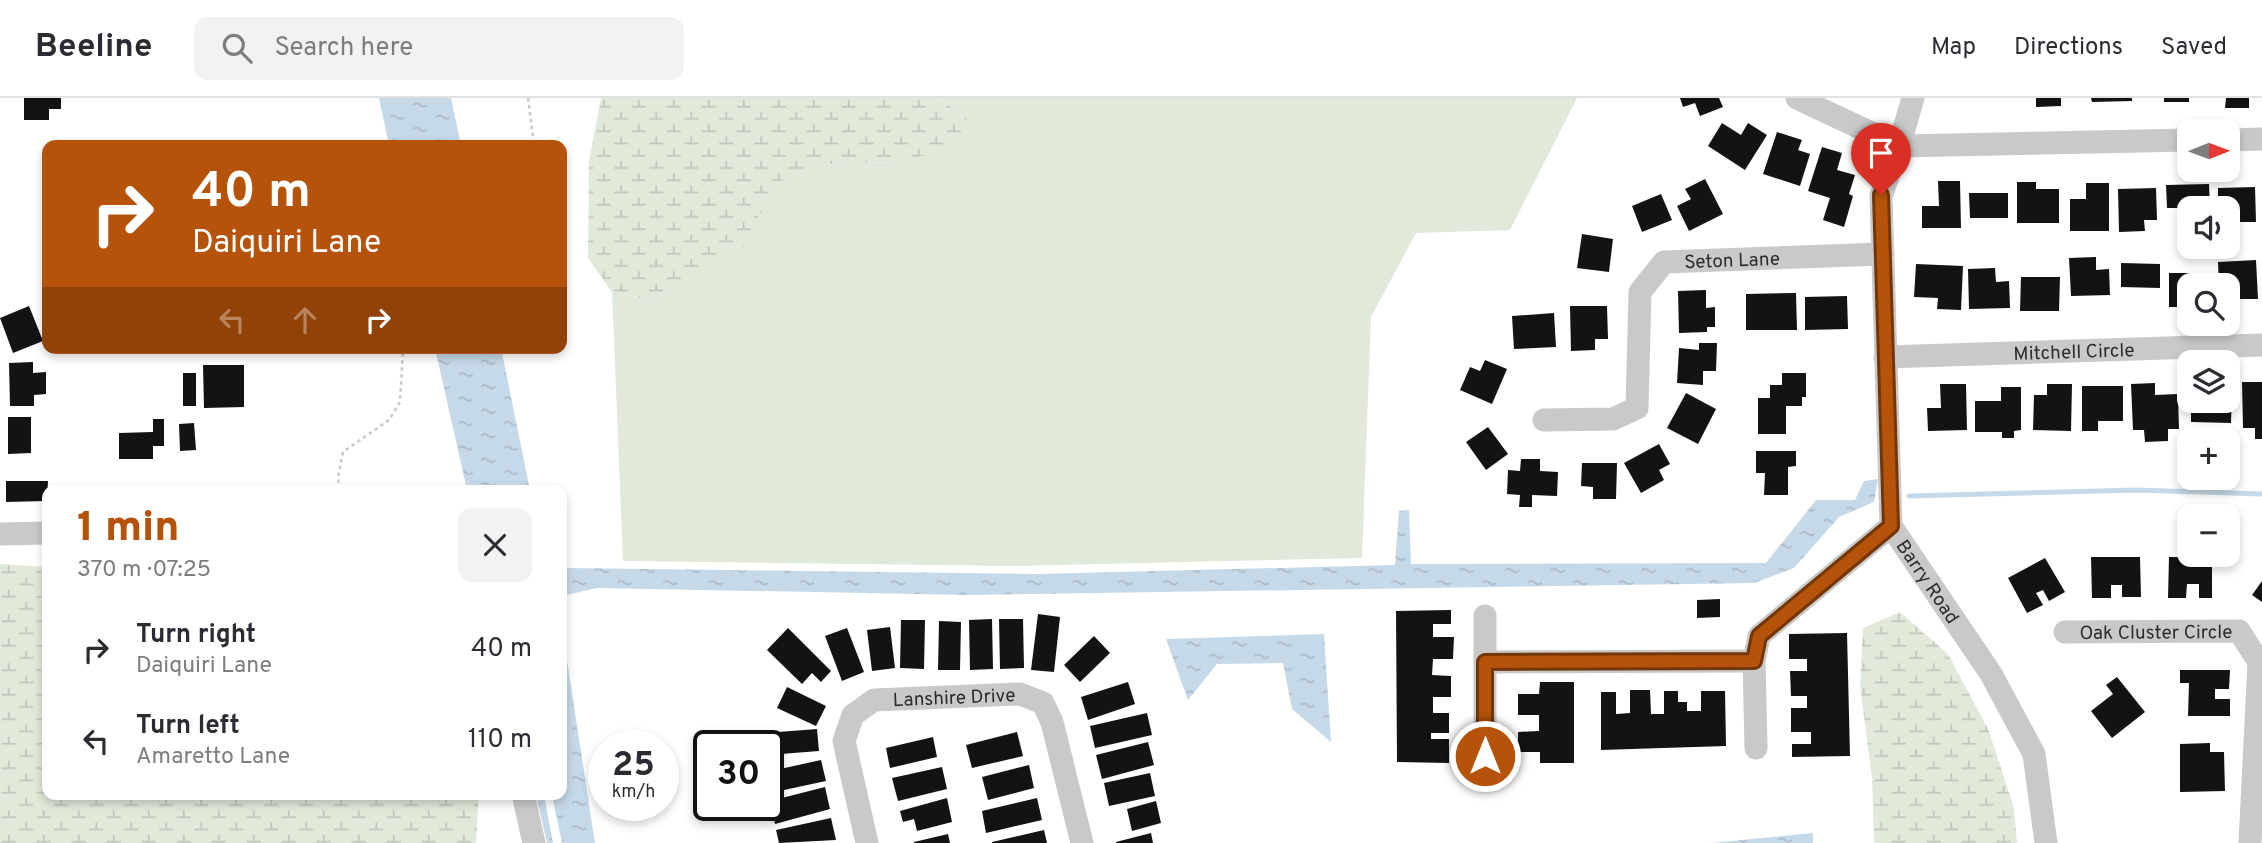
<!DOCTYPE html>
<meta charset="utf-8">
<style>
body{margin:0;font-family:Overpass,sans-serif;background:#f2f2f3;color:#2b2b33;height:100vh;display:flex;flex-direction:column;font-size:26px;white-space:nowrap}
*{box-sizing:border-box;margin:0}
p{font-size:23px;color:#7c7c81}
.icon{flex:none;width:38px;height:38px;fill:none;stroke:currentColor;stroke-width:2;stroke-linecap:round;stroke-linejoin:round}
.map{position:relative;flex:1;overflow:hidden}
.sheet{position:absolute;left:42px;top:387px;width:525px;height:315px;display:flex;flex-direction:column;background:#fff;border-radius:14px;box-shadow:0 4px 10px #0003}
.sheet>*{flex:none}
.top-card{position:absolute;left:42px;top:42px;width:525px;height:214px;border-radius:14px;box-shadow:0 4px 10px #0003;background:#b45309;color:#fff;overflow:hidden}
.needle{width:46px;rotate:89deg}
.controls{position:absolute;left:2177px;top:21px;display:grid;gap:14px}
.controls a{display:grid;place-items:center;width:63px;height:63px;border-radius:14px;background:#fff;box-shadow:0 4px 10px #0003;font-size:35px}
.speed{position:absolute;left:588px;top:632px;display:flex;gap:14px;font-size:35px;font-weight:700;text-align:center}
.speed>*{display:grid;place-content:center;width:91px;height:91px;border-radius:50%;background:#fff;box-shadow:0 4px 10px #0003;line-height:1}
.speed small{font-size:18px;font-weight:400}
.speed .limit{border:4px solid #111;border-radius:10px;background:#fff;color:#111}
.pin{position:absolute;display:grid;place-items:center;width:60px;height:60px;color:#fff;margin:-72px -30px;border-radius:50% 50% 50% 0;rotate:-45deg;box-shadow:0 0 7px #0007}
.pin .icon{rotate:45deg}
.me{position:absolute;width:77px;margin:-38px;rotate:0deg;stroke-linejoin:round;filter:drop-shadow(0 0 5px #0008)}
.turn{display:flex;align-items:center;gap:24px;height:147px;padding:0 35px;font-size:32px}
.turn .icon{width:91px;height:91px;stroke-width:2.5}
.turn b{display:block;font-size:49px;line-height:60px}
.lanes{display:flex;align-items:center;height:66px;padding:0 35px;background:#0003;justify-content:center;gap:35px;direction:ltr}
.lanes .off{opacity:.35}
.round{display:grid;place-items:center;flex:none;width:74px;height:74px;border-radius:14px;background:#f2f2f3}
.headline{display:flex;align-items:center;justify-content:space-between;height:119px;padding:0 35px}
h1{font-size:42px;font-weight:800;line-height:52px;color:#b45309}
ul{padding:0;list-style:none}
li{display:flex;align-items:center;gap:21px;height:91px;padding:0 35px}
li div{flex:1}
li b{display:block;font-size:26px}
li em{font-style:normal}
header{display:flex;align-items:center;gap:42px;box-sizing:border-box;height:98px;padding:0 35px;background:#fff;border-bottom:2px solid #e1e1e2}
header strong{font-size:33px}
nav{display:flex;gap:38px;margin-inline-start:auto;font-size:24px}
.search{width:490px;height:63px;background:#f2f2f3;display:flex;align-items:center;gap:18px;box-sizing:border-box;padding:0 24px;border-radius:14px;color:#7c7c81;font-size:26px}
.map>svg:first-child{display:block}
.grass{fill:#e1e9da}
.wetland{fill:url(#wetland-marsh)}
.water{fill:url(#water-ripples)}
.lines{fill:none;stroke-linecap:round;stroke-linejoin:round}
.stream{stroke:#c6d9e8;stroke-width:5}
.building{fill:#131313}
.path{stroke:#c9c9c9;stroke-width:2.5;stroke-dasharray:3.5 3.5;stroke-linecap:butt}
.minor{stroke:#c9c9c9;stroke-width:23}
.route-casing{stroke:#753606;stroke-width:18}
.route{stroke:#b45309;stroke-width:12}
.labels{text-anchor:middle;stroke-width:7;stroke-linejoin:round;paint-order:stroke}
.street-label{font-size:19px;fill:#2c2c2c;stroke:#fff}
</style>
<header>
<strong>Beeline</strong>
<div class="search"><svg class="icon" aria-label="search" viewBox="0 0 24 24"><circle cx="10" cy="10" r="6"/><path d="M15 15l6 6"/></svg>Search here</div>
<nav><a>Map</a><a>Directions</a><a>Saved</a></nav>
</header>
<div class="map">
<svg width="2262" height="745" viewBox="0 0 2262 745">
<defs>
<pattern id="wetland-marsh" width="20" height="14" patternUnits="userSpaceOnUse" patternTransform="scale(1.75)"><rect width="20" height="14" fill="#e1e9da"/><path d="M1 5h8M5 5V1M11 12h8M15 12V8" fill="none" stroke="#c1c8bb"/></pattern>
<pattern id="water-ripples" width="26" height="14" patternUnits="userSpaceOnUse" patternTransform="scale(1.75)"><rect width="26" height="14" fill="#c6d9e8"/><path d="M2 4q2-2 4 0t4 0M15 11q2-2 4 0t4 0" fill="none" stroke="#aabac7"/></pattern>
</defs>
<rect width="100%" height="100%" fill="#fff"/>
<path class="grass" d="M 939,0 L 1577,0 L 1510,132 L 1416,135 L 1371,219 L 1362,460 L 1012,468 L 623,463 L 612,194 L 655,202 L 742,151 L 774,87 L 815,66 L 900,64 L 969,23 Z"/>
<path class="wetland" d="M 601,0 L 939,0 L 969,23 L 961,47 L 900,64 L 815,66 L 774,87 L 743,151 L 655,202 L 612,194 L 588,160 L 589,63 Z
M 0,466 L 47,469 L 47,696 L 479,697 L 476,745 L 0,745 Z
M 1900,514 L 1948,556 L 1989,633 L 2014,710 L 2017,745 L 1874,745 L 1872,680 L 1860,588 L 1863,530 Z"/>
<path class="water" d="M 379,0 L 451,0 L 461,47 L 389,47 Z
M 435,250 L 501,250 L 530,392 L 467,392 Z
M 1878,381 L 1874,404 L 1839,419 L 1794,470 L 1754,485 L 969,497 L 597,490 L 562,498 L 562,466 L 568,470 L 1038,476 L 1395,467 L 1399,413 L 1409,412 L 1411,466 L 1766,465 L 1816,402 L 1855,402 L 1864,383 Z
M 562,530 L 595,745 L 562,745 L 552,697 L 562,696 Z
M 1324,536 L 1331,644 L 1292,611 L 1283,565 L 1217,566 L 1188,602 L 1166,541 Z
M 536,697 L 544,697 L 553,745 L 547,745 Z
M 1813,735 L 1813,745 L 1711,745 Z"/>
<g class="lines">
<path class="stream" d="M 1909,398 L 2136,392 L 2262,396"/>
</g>
<path class="building" d="M 24,0 L 61,0 L 61,11 L 49,11 L 49,22 L 24,22 Z
M 1680,0 L 1719,0 L 1723,9 L 1700,18 L 1695,5 L 1683,9 Z
M 2036,0 L 2061,0 L 2061,8 L 2036,9 Z
M 2091,0 L 2132,0 L 2132,3 L 2092,4 Z
M 2164,0 L 2189,0 L 2189,4 L 2164,4 Z
M 2226,0 L 2249,0 L 2249,10 L 2225,10 Z
M 1722,25 L 1741,37 L 1748,25 L 1767,37 L 1745,72 L 1708,48 Z
M 1777,34 L 1802,42 L 1798,52 L 1810,56 L 1800,88 L 1763,76 Z
M 1822,49 L 1842,55 L 1837,72 L 1855,77 L 1849,96 L 1853,98 L 1844,129 L 1823,122 L 1830,100 L 1808,93 Z
M 1705,81 L 1723,116 L 1689,133 L 1677,108 L 1691,101 L 1685,91 Z
M 1938,83 L 1960,83 L 1961,130 L 1922,130 L 1922,108 L 1939,108 Z
M 2017,84 L 2036,84 L 2036,91 L 2059,91 L 2059,125 L 2017,125 Z
M 2086,85 L 2109,85 L 2109,133 L 2070,133 L 2070,101 L 2086,101 Z
M 2209,86 L 2210,110 L 2189,110 L 2189,122 L 2178,122 L 2178,110 L 2167,110 L 2166,87 Z
M 2255,89 L 2256,124 L 2228,124 L 2228,110 L 2218,110 L 2218,90 Z
M 2156,90 L 2157,122 L 2144,122 L 2145,133 L 2119,134 L 2118,91 Z
M 1969,95 L 2008,95 L 2008,120 L 1970,120 Z
M 1661,96 L 1672,122 L 1642,134 L 1632,108 Z
M 1582,136 L 1613,141 L 1609,174 L 1577,170 Z
M 2096,159 L 2096,172 L 2109,171 L 2110,197 L 2071,198 L 2069,160 Z
M 2256,162 L 2258,201 L 2232,201 L 2232,189 L 2219,187 L 2218,164 Z
M 2121,165 L 2160,166 L 2160,190 L 2121,189 Z
M 1916,166 L 1963,168 L 1961,212 L 1937,211 L 1938,200 L 1914,199 Z
M 1995,170 L 1996,184 L 2009,183 L 2010,210 L 1969,211 L 1968,171 Z
M 2169,175 L 2208,175 L 2208,187 L 2189,187 L 2189,209 L 2169,209 Z
M 2021,179 L 2060,179 L 2059,213 L 2020,213 Z
M 1706,192 L 1706,210 L 1715,209 L 1715,229 L 1707,229 L 1707,234 L 1679,235 L 1678,193 Z
M 1796,195 L 1797,232 L 1746,232 L 1746,196 Z
M 1847,198 L 1848,231 L 1805,232 L 1805,199 Z
M 29,208 L 43,243 L 13,255 L 0,220 Z
M 1570,208 L 1607,208 L 1608,241 L 1595,241 L 1595,252 L 1571,253 Z
M 1554,215 L 1556,249 L 1514,251 L 1512,218 Z
M 1699,245 L 1717,245 L 1716,273 L 1703,273 L 1703,287 L 1677,285 L 1679,250 L 1699,252 Z
M 1485,262 L 1507,271 L 1492,306 L 1460,292 L 1470,269 L 1480,273 Z
M 33,264 L 33,275 L 46,274 L 46,296 L 34,297 L 34,308 L 10,308 L 9,265 Z
M 203,267 L 244,267 L 244,309 L 204,310 Z
M 183,275 L 196,275 L 196,308 L 183,308 Z
M 1782,275 L 1806,275 L 1806,299 L 1802,299 L 1802,308 L 1786,308 L 1786,336 L 1758,336 L 1758,300 L 1770,300 L 1770,287 L 1782,287 Z
M 2242,284 L 2262,284 L 2262,341 L 2255,341 L 2255,330 L 2243,330 Z
M 2155,285 L 2155,297 L 2178,296 L 2179,331 L 2168,331 L 2168,343 L 2145,344 L 2144,332 L 2133,332 L 2131,286 Z
M 1940,286 L 1966,286 L 1967,332 L 1928,333 L 1927,310 L 1941,310 Z
M 2047,286 L 2072,286 L 2071,333 L 2033,332 L 2034,297 L 2047,297 Z
M 2082,288 L 2123,288 L 2123,323 L 2098,323 L 2098,333 L 2082,333 Z
M 2001,289 L 2021,289 L 2021,332 L 2014,333 L 2014,340 L 2002,340 L 2002,334 L 1975,334 L 1975,303 L 2001,303 Z
M 2228,291 L 2232,291 L 2231,325 L 2191,324 L 2191,303 L 2228,303 Z
M 1686,295 L 1716,311 L 1698,346 L 1667,330 Z
M 8,319 L 31,319 L 31,355 L 8,356 Z
M 153,321 L 164,321 L 164,348 L 153,348 L 153,361 L 119,361 L 119,335 L 153,334 Z
M 194,325 L 196,352 L 180,353 L 179,326 Z
M 1488,329 L 1508,356 L 1486,372 L 1466,344 Z
M 1659,346 L 1670,366 L 1659,372 L 1664,382 L 1641,395 L 1624,365 Z
M 1756,353 L 1796,353 L 1796,368 L 1788,369 L 1788,397 L 1764,397 L 1765,375 L 1756,375 Z
M 1521,361 L 1540,361 L 1540,373 L 1558,374 L 1557,398 L 1532,397 L 1532,409 L 1519,409 L 1520,397 L 1507,396 L 1508,372 L 1520,373 Z
M 1582,365 L 1617,365 L 1616,401 L 1593,401 L 1593,389 L 1581,388 Z
M 6,383 L 48,383 L 47,403 L 6,404 Z
M 2091,459 L 2140,459 L 2141,499 L 2122,499 L 2122,487 L 2111,487 L 2111,500 L 2092,500 Z
M 2169,459 L 2212,459 L 2212,500 L 2199,500 L 2199,486 L 2187,486 L 2186,500 L 2168,500 Z
M 2045,460 L 2065,494 L 2049,503 L 2043,492 L 2036,495 L 2043,507 L 2027,515 L 2008,480 Z
M 2262,483 L 2262,504 L 2252,497 Z
M 1720,501 L 1720,519 L 1697,520 L 1697,502 Z
M 1451,512 L 1451,526 L 1433,526 L 1433,539 L 1454,539 L 1453,561 L 1433,561 L 1432,577 L 1451,578 L 1451,599 L 1433,599 L 1433,615 L 1449,615 L 1449,635 L 1431,635 L 1431,641 L 1449,641 L 1449,665 L 1397,664 L 1396,513 Z
M 1038,516 L 1060,519 L 1054,574 L 1031,572 Z
M 992,521 L 993,571 L 970,572 L 969,522 Z
M 999,521 L 1023,521 L 1024,570 L 1000,571 Z
M 901,522 L 925,522 L 924,571 L 900,570 Z
M 939,523 L 961,524 L 960,572 L 938,572 Z
M 890,529 L 895,570 L 872,573 L 867,532 Z
M 788,530 L 831,573 L 821,584 L 812,575 L 802,586 L 767,552 Z
M 847,530 L 864,574 L 842,583 L 825,538 Z
M 1847,535 L 1850,658 L 1792,659 L 1792,646 L 1811,646 L 1811,634 L 1791,634 L 1791,610 L 1807,610 L 1807,598 L 1791,598 L 1790,573 L 1807,573 L 1807,561 L 1789,561 L 1789,536 Z
M 1094,538 L 1110,555 L 1080,584 L 1064,567 Z
M 2180,572 L 2230,572 L 2229,591 L 2215,591 L 2215,601 L 2230,601 L 2230,618 L 2188,618 L 2189,585 L 2180,585 Z
M 2117,579 L 2145,614 L 2112,640 L 2091,613 L 2113,596 L 2106,587 Z
M 1128,584 L 1135,606 L 1088,622 L 1081,599 Z
M 1540,584 L 1574,584 L 1574,665 L 1540,665 L 1540,654 L 1518,654 L 1518,634 L 1539,633 L 1539,617 L 1518,617 L 1518,596 L 1539,596 Z
M 787,589 L 826,608 L 816,628 L 777,610 Z
M 1630,592 L 1650,592 L 1651,616 L 1664,616 L 1664,593 L 1678,593 L 1678,604 L 1687,604 L 1687,613 L 1701,613 L 1701,593 L 1725,593 L 1726,648 L 1601,652 L 1601,594 L 1616,594 L 1616,616 L 1630,615 Z
M 1147,615 L 1152,637 L 1095,650 L 1090,628 Z
M 817,631 L 819,653 L 768,657 L 768,648 L 752,648 L 751,636 Z
M 1017,634 L 1023,658 L 972,670 L 966,647 Z
M 933,639 L 937,659 L 890,670 L 886,650 Z
M 1148,644 L 1154,667 L 1102,681 L 1096,657 Z
M 2210,645 L 2210,654 L 2224,654 L 2225,693 L 2180,694 L 2180,646 Z
M 821,662 L 826,683 L 784,692 L 780,671 Z
M 1029,667 L 1034,690 L 988,702 L 982,679 Z
M 942,669 L 947,691 L 898,703 L 892,680 Z
M 1150,675 L 1155,698 L 1109,708 L 1104,685 Z
M 825,689 L 830,711 L 775,726 L 770,703 Z
M 947,700 L 952,724 L 917,733 L 914,721 L 903,724 L 900,713 Z
M 1037,700 L 1042,722 L 986,735 L 982,713 Z
M 1156,703 L 1161,725 L 1132,733 L 1127,711 Z
M 831,720 L 836,742 L 779,745 L 776,732 Z
M 1044,732 L 1047,745 L 992,745 L 992,744 Z
M 1151,735 L 1153,745 L 1116,745 L 1116,744 Z
M 948,736 L 950,745 L 914,745 L 914,744 Z"/>
<g class="lines">
<path class="path" d="M 528,0 L 534,47
M 339,392 L 338,379 L 343,354 L 389,322 L 400,304 L 403,250"/>
<g class="minor">
<path d="M 1797,0 L 1899,48 L 2189,42"/>
<path id="s1" d="M 1913,0 L 1899,48 L 1881,98 L 1891,428 L 1991,576 L 2034,656 L 2046,745"/>
<path d="M 2228,42 L 2262,41"/>
<path id="s2" d="M 1885,259 L 2262,247"/>
<path id="s3" d="M 1544,322 L 1613,321 L 1637,310 L 1640,194 L 1664,164 L 1883,156"/>
<path d="M 0,436 L 47,435"/>
<path id="s4" d="M 2065,534 L 2239,533 L 2259,564 L 2250,745"/>
<path d="M 1485,564 L 1754,563"/>
<path d="M 1756,650 L 1754,563 L 1759,538 L 1891,428"/>
<path d="M 1485,658 L 1485,518"/>
<path d="M 523,696 L 534,745"/>
<path id="s5" d="M 867,745 L 844,643 L 853,617 L 874,602 L 1020,596 L 1043,605 L 1052,624 L 1082,745"/>
</g>
</g>
<g class="lines">
<defs>
<path id="route" d="M 1485,658 L 1485,564 L 1754,563 L 1759,538 L 1891,428 L 1881,97"/>
</defs>
<use href="#route" class="route-casing"/>
<use href="#route" class="route"/>
</g>
<g class="labels">
<g class="street-label">
<text dy="7" stroke="none"><textPath href="#s3" startOffset="318">Seton Lane</textPath></text>
<text dy="7" stroke="none"><textPath href="#s2" startOffset="189">Mitchell Circle</textPath></text>
<text dy="7" stroke="none"><textPath href="#s1" startOffset="500">Barry Road</textPath></text>
<text dy="7" stroke="none"><textPath href="#s4" startOffset="91">Oak Cluster Circle</textPath></text>
<text dy="7" stroke="none"><textPath href="#s5" startOffset="238">Lanshire Drive</textPath></text>
</g>
</g>
</svg>
<div class="controls">
<a><svg class="needle" viewBox="-14 -14 28 28"><path d="M0-13l5 13h-10z" fill="#e53935"/><path d="M0 13l5-13h-10z" fill="#7c7c81"/></svg></a>
<a><svg class="icon" aria-label="sound" viewBox="0 0 24 24"><path d="M4 9h4l5-4v14l-5-4H4zM17 9q2 3 0 6"/></svg></a>
<a><svg class="icon" aria-label="search" viewBox="0 0 24 24"><circle cx="10" cy="10" r="6"/><path d="M15 15l6 6"/></svg></a>
<a><svg class="icon" aria-label="layers" viewBox="0 0 24 24"><path d="M12 4l9 5-9 5-9-5zM3 14l9 5 9-5"/></svg></a>
<a>+</a>
<a>−</a>
</div>
<div class="speed"><div>25<small>km/h</small></div><div class="limit">30</div></div>
<div class="pin" style="left:1881px;top:97px;background:#d93025"><svg class="icon" aria-label="arrive" viewBox="0 0 24 24"><path d="M6 21V4h12l-3 4 3 4H6"/></svg></div>
<svg class="me" style="left:1485px;top:658px" viewBox="-20 -20 40 40"><circle r="17" fill="#b45309" stroke="#fff" stroke-width="3"/><path d="M0-11L8 9 0 5-8 9z" fill="#fff"/></svg>
<div class="top-card">
<div class="turn"><svg class="icon" aria-label="right" viewBox="0 0 24 24"><path d="M7 20v-9h11M14 6l5 5-5 5"/></svg><div><b>40 m</b>Daiquiri Lane</div></div>
<div class="lanes"><svg class="icon off" aria-label="left" viewBox="0 0 24 24"><path d="M17 20v-9H6M10 6l-5 5 5 5"/></svg><svg class="icon off" aria-label="ahead" viewBox="0 0 24 24"><path d="M12 20V5M6 11l6-6 6 6"/></svg><svg class="icon" aria-label="right" viewBox="0 0 24 24"><path d="M7 20v-9h11M14 6l5 5-5 5"/></svg></div>
</div>
<section class="sheet">
<div class="headline"><div><h1>1 min</h1><p>370 m · 07:25</p></div><a class="round"><svg class="icon" aria-label="close" viewBox="0 0 24 24"><path d="M6 6l12 12M18 6L6 18"/></svg></a></div>
<ul>
<li><svg class="icon" aria-label="right" viewBox="0 0 24 24"><path d="M7 20v-9h11M14 6l5 5-5 5"/></svg><div><b>Turn right</b><p>Daiquiri Lane</p></div><em>40 m</em></li>
<li><svg class="icon" aria-label="left" viewBox="0 0 24 24"><path d="M17 20v-9H6M10 6l-5 5 5 5"/></svg><div><b>Turn left</b><p>Amaretto Lane</p></div><em>110 m</em></li>
</ul>
</section>
</div>
